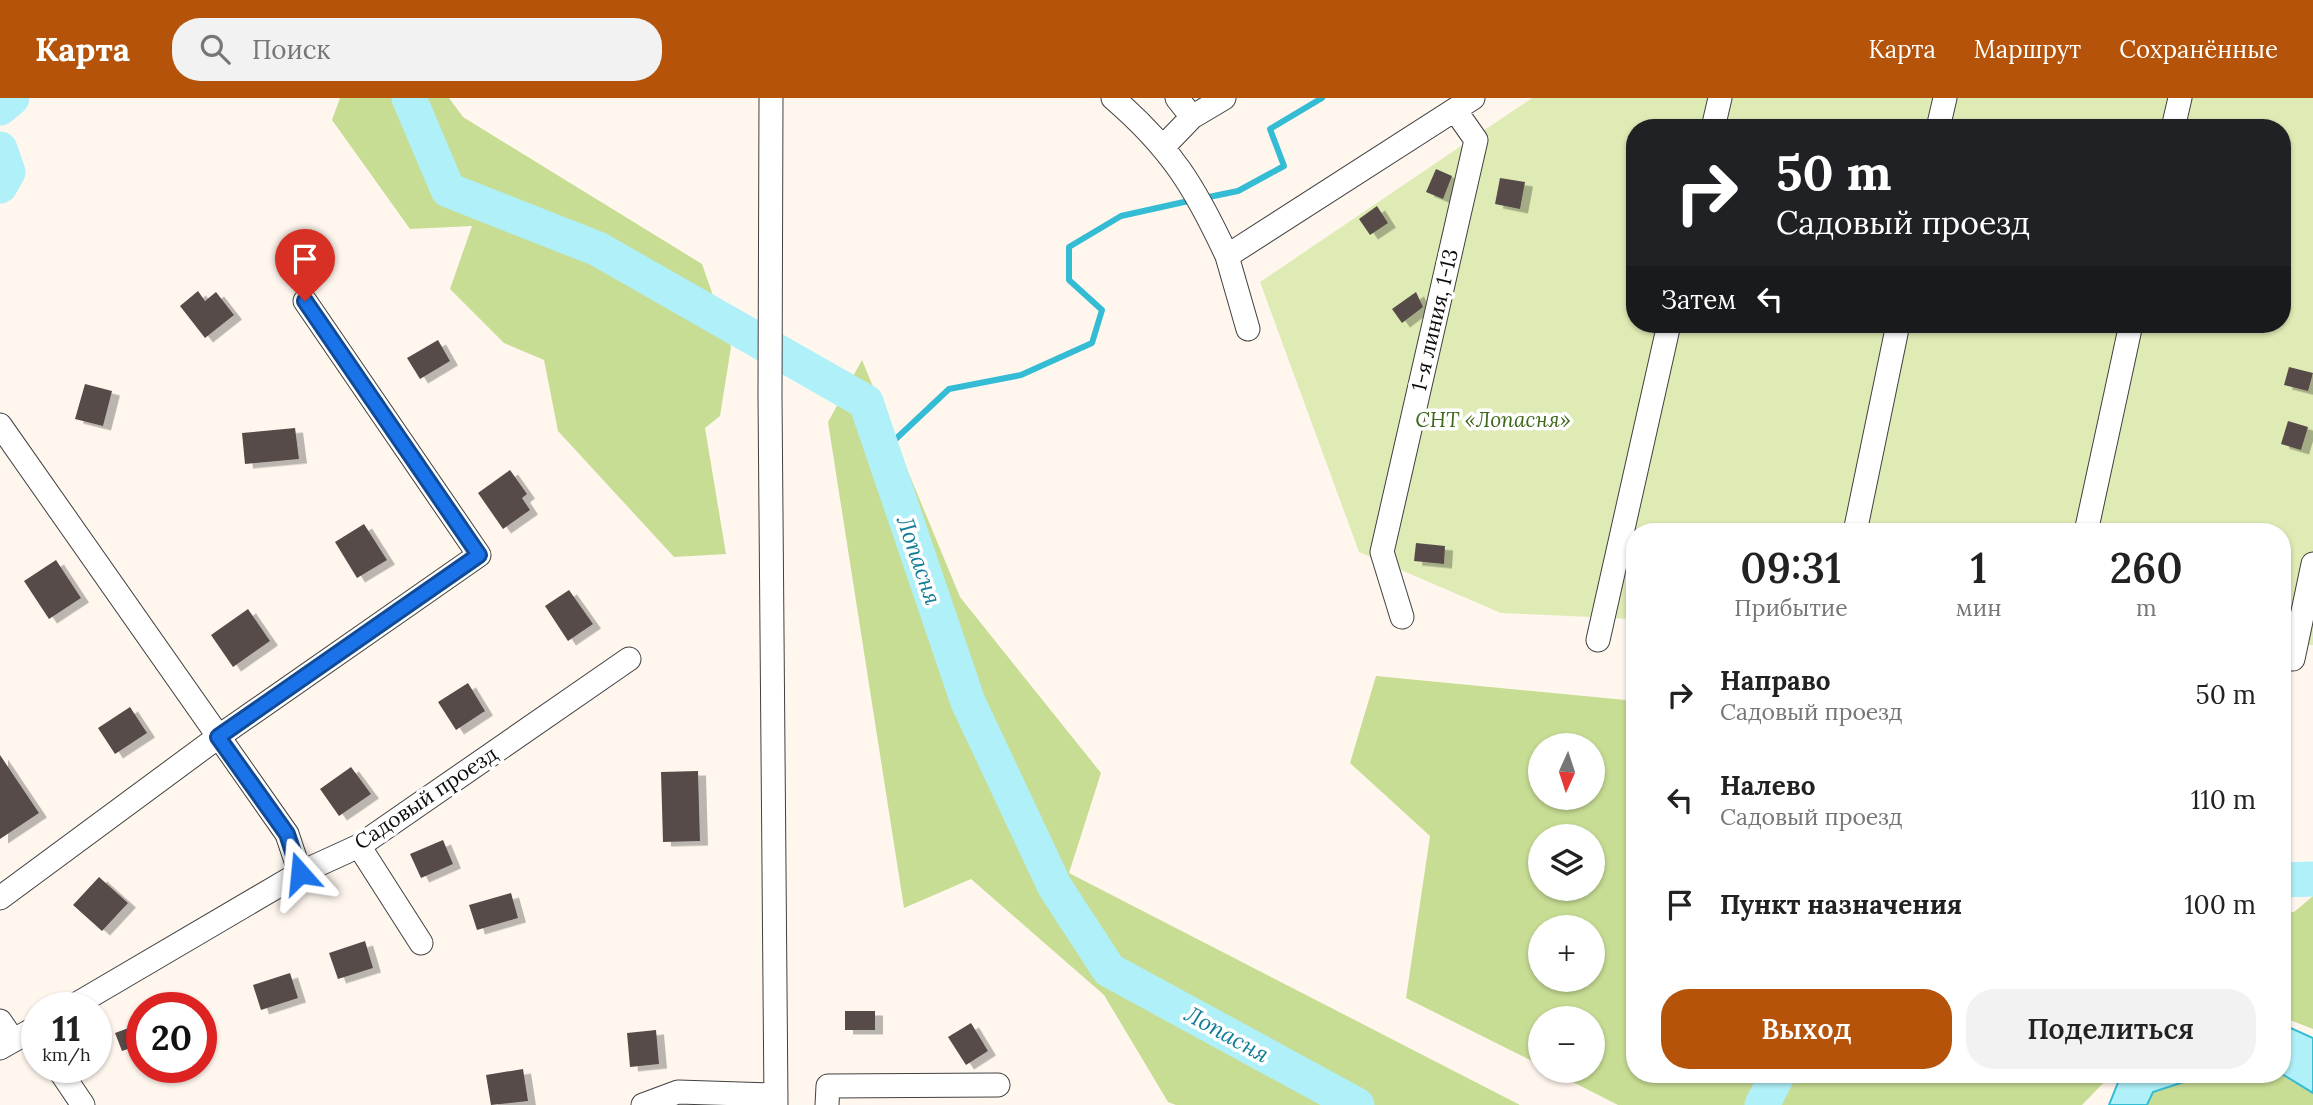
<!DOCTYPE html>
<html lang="ru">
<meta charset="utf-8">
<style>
body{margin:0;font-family:Lora,serif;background:#f2f2f2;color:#222;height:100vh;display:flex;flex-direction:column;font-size:26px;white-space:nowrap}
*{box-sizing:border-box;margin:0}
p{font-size:23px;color:#767676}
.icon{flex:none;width:38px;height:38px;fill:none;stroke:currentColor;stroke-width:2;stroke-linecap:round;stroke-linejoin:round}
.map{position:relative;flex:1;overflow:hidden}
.sheet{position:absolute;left:1626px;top:425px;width:665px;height:560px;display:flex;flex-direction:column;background:#fff;border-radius:28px;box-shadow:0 2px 5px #0004}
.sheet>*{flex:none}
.guide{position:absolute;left:1626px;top:21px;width:665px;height:214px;border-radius:28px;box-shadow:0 2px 5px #0004;background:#202124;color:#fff;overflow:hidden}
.needle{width:46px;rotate:183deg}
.controls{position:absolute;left:1528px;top:635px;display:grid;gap:14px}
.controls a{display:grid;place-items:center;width:77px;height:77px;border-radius:50%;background:#fff;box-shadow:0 2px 5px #0004;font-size:35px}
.speed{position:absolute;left:21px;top:894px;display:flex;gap:14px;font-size:35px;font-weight:700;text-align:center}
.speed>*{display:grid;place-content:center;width:91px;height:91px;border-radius:50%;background:#fff;box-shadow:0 2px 5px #0004;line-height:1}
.speed small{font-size:18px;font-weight:400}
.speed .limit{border:10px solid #d22;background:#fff;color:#111}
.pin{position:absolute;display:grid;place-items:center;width:60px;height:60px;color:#fff;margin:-72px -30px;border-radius:50% 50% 50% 0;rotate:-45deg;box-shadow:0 0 7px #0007}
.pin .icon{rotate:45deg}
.me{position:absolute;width:77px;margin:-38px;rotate:342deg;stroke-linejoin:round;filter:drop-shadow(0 0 5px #0008)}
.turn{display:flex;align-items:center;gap:24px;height:147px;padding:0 35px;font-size:32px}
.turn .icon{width:91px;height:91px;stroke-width:2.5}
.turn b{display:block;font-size:49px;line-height:60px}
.then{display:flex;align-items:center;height:66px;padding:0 35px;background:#0003;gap:14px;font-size:26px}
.eta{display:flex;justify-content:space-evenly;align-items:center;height:119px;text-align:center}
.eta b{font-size:42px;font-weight:600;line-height:49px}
.primary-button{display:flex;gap:14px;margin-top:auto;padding:14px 35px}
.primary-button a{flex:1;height:80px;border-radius:28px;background:#b45309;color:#fff;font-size:28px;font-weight:600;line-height:80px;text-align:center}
.primary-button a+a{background:#f2f2f2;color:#222}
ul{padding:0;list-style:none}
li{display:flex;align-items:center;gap:21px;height:105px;padding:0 35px}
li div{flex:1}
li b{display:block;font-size:26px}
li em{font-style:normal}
header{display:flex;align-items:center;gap:42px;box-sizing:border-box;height:98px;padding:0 35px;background:#b45309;color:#fff}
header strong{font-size:33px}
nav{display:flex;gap:38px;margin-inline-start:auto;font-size:24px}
.search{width:490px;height:63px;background:#f2f2f2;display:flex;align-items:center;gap:18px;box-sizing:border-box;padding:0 24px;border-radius:28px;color:#767676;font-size:26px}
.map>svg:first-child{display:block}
.green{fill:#dfebb5;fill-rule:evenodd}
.forest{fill:#c7dd94;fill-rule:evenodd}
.water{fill:#aff0f9;stroke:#33bcd4;stroke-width:2}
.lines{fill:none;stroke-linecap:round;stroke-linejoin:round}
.stream{stroke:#33bcd4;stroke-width:6}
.river{stroke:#aff0f9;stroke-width:35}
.building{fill:#574b49;filter:url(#shadow)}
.minor-casing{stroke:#404040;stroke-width:25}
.minor{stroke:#fff;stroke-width:23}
.route-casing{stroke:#114b97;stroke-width:18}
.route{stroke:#1a73e8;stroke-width:12}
.labels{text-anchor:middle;stroke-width:7;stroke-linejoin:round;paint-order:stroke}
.street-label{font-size:21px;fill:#0d0d0d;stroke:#fff}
.park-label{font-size:21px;font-style:italic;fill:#3e681a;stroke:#fff}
.water-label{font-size:23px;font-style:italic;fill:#107d96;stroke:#fff}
</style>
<header>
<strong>Карта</strong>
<div class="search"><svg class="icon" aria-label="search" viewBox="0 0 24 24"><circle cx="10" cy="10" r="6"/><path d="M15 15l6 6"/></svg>Поиск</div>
<nav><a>Карта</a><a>Маршрут</a><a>Сохранённые</a></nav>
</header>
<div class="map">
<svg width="2313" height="1007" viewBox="0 0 2313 1007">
<defs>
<filter id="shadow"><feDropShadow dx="8" dy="4.5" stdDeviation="0" flood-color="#0004"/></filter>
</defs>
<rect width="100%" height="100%" fill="#fff7ee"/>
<path class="green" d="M 1532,0 L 2313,0 L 2313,547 L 2282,547 L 2282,434 L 1634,434 L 1634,521 L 1501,515 L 1359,454 L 1260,184 ZM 1634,30 L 2282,30 L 2282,226 L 1634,226 Z"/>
<path class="forest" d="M 340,0 L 449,0 L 463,19 L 702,166 L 731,249 L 720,318 L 705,330 L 726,456 L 674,459 L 558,333 L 544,262 L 504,245 L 450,191 L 472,128 L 410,131 L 332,22 Z
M 862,262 L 960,499 L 1101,675 L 1069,775 L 1520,1007 L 1176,1007 L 1168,1004 L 1104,897 L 971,781 L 904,810 L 828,324 Z
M 1376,578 L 1626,602 L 1634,749 L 1634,976 L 2111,977 L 2082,1007 L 1618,1007 L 1551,973 L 1592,973 L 1592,920 L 1540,920 L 1540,967 L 1406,900 L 1430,738 L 1350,665 ZM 1540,648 L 1592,648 L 1592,700 L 1540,700 ZM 1540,738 L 1592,738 L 1592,791 L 1540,791 ZM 1540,830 L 1592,830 L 1592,882 L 1540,882 Z
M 2313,798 L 2313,931 L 2282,919 L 2282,814 L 2294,814 Z
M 2282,976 L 2313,995 L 2313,1007 L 2147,1007 L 2153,994 L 2205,977 Z"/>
<path class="water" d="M 2282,926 L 2313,940 L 2313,995 L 2282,976 Z
M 2121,977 L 2121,976 L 2205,977 L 2153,994 L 2147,1007 L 2109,1007 Z"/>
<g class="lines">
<path class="stream" d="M 1204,100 L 1238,93 L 1284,68 L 1270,31 L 1322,0
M 883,353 L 949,291 L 1021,277 L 1092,245 L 1102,212 L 1069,182 L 1069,149 L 1121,118 L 1193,102"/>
<path class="river" d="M 409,0 L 448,92 L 598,151 L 866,304 L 968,604 L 1055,789 L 1109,872 L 1357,1007
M 0,10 L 12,0
M 0,51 L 8,74 L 0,88
M 2282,782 L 2313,781
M 1762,1007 L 1778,976"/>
</g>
<path class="building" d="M 1436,71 L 1452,78 L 1443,101 L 1426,94 Z
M 1500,80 L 1525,84 L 1520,111 L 1495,106 Z
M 1377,108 L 1388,125 L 1370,137 L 1359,121 Z
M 198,193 L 205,203 L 216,194 L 234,217 L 205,240 L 180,208 Z
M 1416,194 L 1423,209 L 1402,225 L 1392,211 Z
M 438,242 L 450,263 L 420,281 L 407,260 Z
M 2289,269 L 2313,275 L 2308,293 L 2284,287 Z
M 85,286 L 112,293 L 103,328 L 75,321 Z
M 2288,323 L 2308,329 L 2301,352 L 2281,346 Z
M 295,330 L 299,361 L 245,366 L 242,335 Z
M 510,372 L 527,396 L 522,400 L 530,412 L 503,431 L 478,395 Z
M 364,426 L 387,462 L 357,480 L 335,444 Z
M 1416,445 L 1445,448 L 1444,466 L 1414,463 Z
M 56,462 L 81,500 L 49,521 L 24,483 Z
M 569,492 L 593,526 L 568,543 L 545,508 Z
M 248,511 L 270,543 L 233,569 L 211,537 Z
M 468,585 L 485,613 L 456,632 L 438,604 Z
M 130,609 L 147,635 L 115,656 L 98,630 Z
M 0,657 L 39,715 L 0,741 Z
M 351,669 L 371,696 L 339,718 L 320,691 Z
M 698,673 L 700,743 L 663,744 L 661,674 Z
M 443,742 L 453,766 L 421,780 L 410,756 Z
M 99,779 L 128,805 L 102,833 L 73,807 Z
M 511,795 L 518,820 L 477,832 L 469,807 Z
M 365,843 L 373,870 L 338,881 L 329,855 Z
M 290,875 L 298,900 L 261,912 L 253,887 Z
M 845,913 L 875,913 L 875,932 L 845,932 Z
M 142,925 L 142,946 L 122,953 L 115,935 Z
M 971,925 L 988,953 L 966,967 L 948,939 Z
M 656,932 L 659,966 L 630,969 L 627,935 Z
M 523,971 L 528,1003 L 491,1007 L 486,977 Z"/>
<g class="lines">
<defs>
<path id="minor" d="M 771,0 L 770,298 L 776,1007
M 1113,0 C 1171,50 1195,89 1227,158 L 1473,0
M 1177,0 L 1192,19
M 1713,30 L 1720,0
M 1938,30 L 1945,0
M 2173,30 L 2180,0
M 1164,48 L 1192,19 L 1224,0
M 1227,158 L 1248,231
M 0,327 L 287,736 L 300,775
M 1855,434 L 1898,226
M 2086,434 L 2131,226
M 1402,519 L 1382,454 L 1476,42 L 1455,12
M 1598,542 L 1669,226
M 2293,561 L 2313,466
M 359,748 L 421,845
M 0,800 L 218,639 L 479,457 L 305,203
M 70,910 L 300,775 L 359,748 L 629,561
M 0,923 L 13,942
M 0,950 L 37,929
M 58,970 L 83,1007
M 643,1007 L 678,994 L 776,997
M 827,1007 L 828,988 L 998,987"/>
</defs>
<use href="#minor" class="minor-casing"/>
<use href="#minor" class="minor"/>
</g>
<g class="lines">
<defs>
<path id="route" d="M 300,775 L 287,736 L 218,639 L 479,457 L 305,203"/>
</defs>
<use href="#route" class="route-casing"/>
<use href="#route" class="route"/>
</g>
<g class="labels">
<g class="street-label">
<text transform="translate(1435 222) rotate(-77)" y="7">1-я линия, 1-13</text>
<text transform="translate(426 700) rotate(-34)" y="7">Садовый проезд</text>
</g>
<g class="park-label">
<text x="1493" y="329">СНТ «Лопасня»</text>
</g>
<g class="water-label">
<text transform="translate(919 462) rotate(71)" y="8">Лопасня</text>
<text transform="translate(1227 936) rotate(29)" y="8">Лопасня</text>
</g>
</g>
</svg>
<div class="controls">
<a><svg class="needle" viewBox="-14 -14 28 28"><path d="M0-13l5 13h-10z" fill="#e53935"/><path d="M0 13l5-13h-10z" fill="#767676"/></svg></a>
<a><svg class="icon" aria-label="layers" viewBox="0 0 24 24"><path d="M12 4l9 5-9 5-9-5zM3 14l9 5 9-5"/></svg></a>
<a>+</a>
<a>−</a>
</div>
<div class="speed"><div>11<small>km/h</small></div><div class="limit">20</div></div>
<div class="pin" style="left:305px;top:203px;background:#d93025"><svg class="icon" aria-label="arrive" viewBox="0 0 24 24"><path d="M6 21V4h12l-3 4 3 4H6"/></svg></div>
<svg class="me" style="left:300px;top:775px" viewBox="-20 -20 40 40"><path d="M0-17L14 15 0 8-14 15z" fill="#1a73e8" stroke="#fff" stroke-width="4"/></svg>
<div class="guide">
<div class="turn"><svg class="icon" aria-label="right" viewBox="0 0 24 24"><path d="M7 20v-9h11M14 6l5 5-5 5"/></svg><div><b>50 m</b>Садовый проезд</div></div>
<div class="then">Затем<svg class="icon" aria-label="left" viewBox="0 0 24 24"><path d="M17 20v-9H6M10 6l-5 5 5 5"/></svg></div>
</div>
<section class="sheet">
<div class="eta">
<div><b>09:31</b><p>Прибытие</p></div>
<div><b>1</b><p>мин</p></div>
<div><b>260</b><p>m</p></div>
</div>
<ul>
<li><svg class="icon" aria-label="right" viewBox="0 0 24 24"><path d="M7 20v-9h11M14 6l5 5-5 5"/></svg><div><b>Направо</b><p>Садовый проезд</p></div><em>50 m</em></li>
<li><svg class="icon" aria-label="left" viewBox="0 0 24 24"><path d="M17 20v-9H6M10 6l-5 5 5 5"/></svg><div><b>Налево</b><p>Садовый проезд</p></div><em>110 m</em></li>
<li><svg class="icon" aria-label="arrive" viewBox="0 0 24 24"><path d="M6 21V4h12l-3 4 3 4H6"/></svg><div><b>Пункт назначения</b></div><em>100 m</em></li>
</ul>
<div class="primary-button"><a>Выход</a><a>Поделиться</a></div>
</section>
</div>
